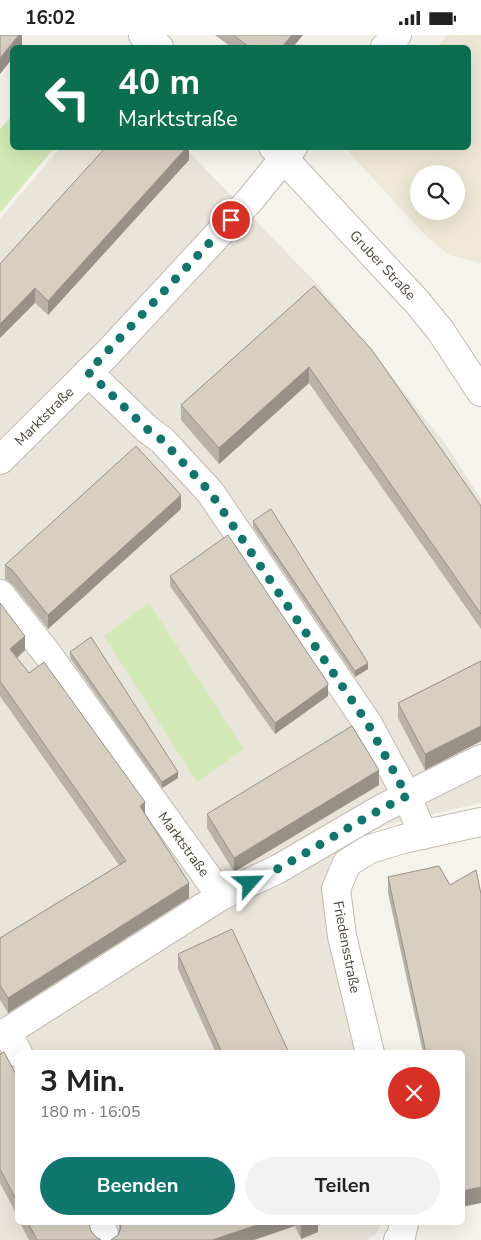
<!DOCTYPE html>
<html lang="de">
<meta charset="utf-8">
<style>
body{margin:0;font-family:"Nunito Sans",sans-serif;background:#f2f2f2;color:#222;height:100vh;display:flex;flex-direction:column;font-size:19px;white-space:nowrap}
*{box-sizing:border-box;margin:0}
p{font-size:16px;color:#767676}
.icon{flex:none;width:28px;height:28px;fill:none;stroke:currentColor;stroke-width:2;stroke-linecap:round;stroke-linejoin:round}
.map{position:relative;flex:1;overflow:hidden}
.details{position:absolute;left:15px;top:1015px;width:450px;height:175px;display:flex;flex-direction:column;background:#fff;border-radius:8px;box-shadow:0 5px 20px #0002}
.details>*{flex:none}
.guide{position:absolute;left:10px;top:10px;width:461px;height:105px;border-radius:8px;box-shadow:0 5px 20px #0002;background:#0b6e4f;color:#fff;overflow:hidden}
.fabs{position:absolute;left:410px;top:130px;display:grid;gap:10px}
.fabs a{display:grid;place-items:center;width:55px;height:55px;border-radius:50%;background:#fff;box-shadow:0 5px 20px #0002;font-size:25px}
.pin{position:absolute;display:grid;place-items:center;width:42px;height:42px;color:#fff;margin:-21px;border:2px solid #fff;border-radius:50%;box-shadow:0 1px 5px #0007}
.me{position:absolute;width:55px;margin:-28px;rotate:65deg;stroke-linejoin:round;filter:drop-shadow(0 0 4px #0008)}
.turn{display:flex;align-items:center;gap:18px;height:105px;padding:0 25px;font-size:22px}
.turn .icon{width:65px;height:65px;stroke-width:2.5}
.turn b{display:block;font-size:35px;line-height:42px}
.round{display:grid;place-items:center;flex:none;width:52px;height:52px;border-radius:26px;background:#f2f2f2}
.head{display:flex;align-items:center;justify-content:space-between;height:85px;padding:0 25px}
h1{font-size:30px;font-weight:700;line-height:38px}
.button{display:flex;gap:10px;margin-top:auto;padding:10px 25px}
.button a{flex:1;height:58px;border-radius:30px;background:#0f766e;color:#fff;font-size:20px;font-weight:700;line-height:58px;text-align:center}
.button a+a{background:#f2f2f2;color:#222}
.status{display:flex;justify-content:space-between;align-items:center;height:35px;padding:0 25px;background:#fff;direction:ltr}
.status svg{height:14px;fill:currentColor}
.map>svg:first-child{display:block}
.residential{fill:#eae5da}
.education{fill:#efe8d6;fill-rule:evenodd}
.green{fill:#d2eab5}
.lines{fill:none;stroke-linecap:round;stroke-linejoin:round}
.minor-casing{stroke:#c2bbae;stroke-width:30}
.tertiary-casing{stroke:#c2bbae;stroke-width:30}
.minor{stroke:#fff;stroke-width:28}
.tertiary{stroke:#fff;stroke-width:28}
.wall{fill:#bab2a6}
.shaded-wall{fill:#979187}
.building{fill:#d8cfc1;stroke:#979187}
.route{stroke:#0f766e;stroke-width:9;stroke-dasharray:0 16.2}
.labels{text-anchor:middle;stroke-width:4;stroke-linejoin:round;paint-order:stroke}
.street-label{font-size:14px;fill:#4b4439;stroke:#fff}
</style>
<div class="status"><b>16:02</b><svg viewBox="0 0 49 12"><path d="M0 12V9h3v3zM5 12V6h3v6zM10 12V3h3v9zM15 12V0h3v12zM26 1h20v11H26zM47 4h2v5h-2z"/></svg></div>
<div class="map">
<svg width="481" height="1205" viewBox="0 0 481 1205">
<rect width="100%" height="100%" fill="#f6f3ec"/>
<path class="residential" d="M 60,113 L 185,113 L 320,252 L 447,411 L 481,464 L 481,768 L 386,790 L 337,815 L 325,851 L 358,1017 L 18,1018 L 18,1188 L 381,1188 L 377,1198 L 367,1205 L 0,1205 L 0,184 Z"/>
<path class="education" d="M 448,0 L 481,0 L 481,228 L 449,220 L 426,201 L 345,113 L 469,112 L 469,12 L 437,12 ZM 419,139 L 456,139 L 456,176 L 419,176 Z"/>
<path class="green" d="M 12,81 L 12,112 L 54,113 L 0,178 L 0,94 Z
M 149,568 L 244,714 L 197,747 L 104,601 Z"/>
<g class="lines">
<defs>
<path id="minor" d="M 385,12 L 397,0
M 88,337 L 147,394 L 162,405 L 210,457 L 368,689 L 407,761 L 423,800
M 0,425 L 106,320 L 250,165 L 293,112
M 0,559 L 46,617 L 221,861 L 7,997 L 18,1018
M 221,861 L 278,834 L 381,774 L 481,724
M 370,1018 L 342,901 L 336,854 L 347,828 L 370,814 L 403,804 L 481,787
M 100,1188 L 106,1205
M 398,1205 L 401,1202 L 404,1188"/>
<path id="tertiary" d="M 143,0 L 159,12
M 273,112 L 418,268 L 440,295 L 481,357"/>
</defs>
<use href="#minor" class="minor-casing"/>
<use href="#tertiary" class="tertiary-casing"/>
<use href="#minor" class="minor"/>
<use href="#tertiary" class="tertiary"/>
</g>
<path class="wall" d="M 215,0 L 303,0 L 293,12 L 231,12 Z
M 189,112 L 189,125 L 48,280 L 35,268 L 0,229 Z
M 314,251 L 481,471 L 481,594 L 309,348 L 219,429 L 181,385 L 181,370 Z
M 181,474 L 48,594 L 12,549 L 5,544 L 5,530 Z
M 253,486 L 368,634 L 355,642 L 253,492 Z
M 170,541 L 328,648 L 328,661 L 275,699 L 170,551 Z
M 0,568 L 25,615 L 17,623 L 145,780 L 189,863 L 8,978 L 0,965 L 0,903 L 119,830 L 0,661 Z
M 70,617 L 178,743 L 162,753 L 70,623 Z
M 481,626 L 481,706 L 425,735 L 398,683 L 398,668 Z
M 379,750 L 234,837 L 207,793 L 207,779 Z
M 388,842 L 450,850 L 462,1018 L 423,1018 L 388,858 Z
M 178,919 L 289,1018 L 216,1018 L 178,934 Z
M 0,1019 L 18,1043 L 18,1182 L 0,1148 Z
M 20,1188 L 89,1188 L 91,1196 L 96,1202 L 101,1205 L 29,1205 Z
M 119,1188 L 318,1188 L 318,1197 L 301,1204 L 295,1191 L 118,1200 L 119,1197 Z"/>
<path class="shaded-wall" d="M 19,0 L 22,0 L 22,12 L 12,12 L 12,24 L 0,39 L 0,23 Z
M 292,0 L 303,0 L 293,12 L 282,12 Z
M 187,112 L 189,112 L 189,125 L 48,280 L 48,266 Z
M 35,253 L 35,268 L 0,303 L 0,289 Z
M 309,332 L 309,348 L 219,429 L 219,413 Z
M 181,460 L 181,474 L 48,594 L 48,580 Z
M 25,601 L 25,615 L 10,629 L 10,614 Z
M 368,628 L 368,634 L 355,642 L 355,636 Z
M 328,650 L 328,661 L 275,699 L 275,688 Z
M 481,691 L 481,706 L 425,735 L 425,719 Z
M 379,735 L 379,750 L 234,837 L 234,823 Z
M 178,737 L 178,743 L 162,753 L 162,747 Z
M 145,767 L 145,782 L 140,771 Z
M 189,848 L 189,863 L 8,978 L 8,963 Z
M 481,1152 L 481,1168 L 462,1172 L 462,1156 Z
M 263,1188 L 295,1188 L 295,1191 L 254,1205 L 212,1205 Z
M 306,1188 L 318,1188 L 318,1197 L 301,1204 L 301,1190 Z"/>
<path class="building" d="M 0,0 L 19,0 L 0,23 Z
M 233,0 L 292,0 L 282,12 L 249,12 Z
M 106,112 L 187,112 L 48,266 L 35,253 L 0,289 L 0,229 Z
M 314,251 L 372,315 L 481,471 L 481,579 L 309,332 L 219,413 L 181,370 Z
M 136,411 L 181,460 L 48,580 L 12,535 L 5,530 Z
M 271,474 L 368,628 L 355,636 L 253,486 Z
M 228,500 L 328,648 L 328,650 L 275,688 L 170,541 Z
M 0,568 L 25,601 L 10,614 L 29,638 L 44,627 L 145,767 L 140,771 L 189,848 L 8,963 L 0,950 L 0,903 L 126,826 L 0,646 Z
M 91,602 L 178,737 L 162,747 L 70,617 Z
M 481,626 L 481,691 L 425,719 L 398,668 Z
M 352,691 L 379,735 L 234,823 L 207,779 Z
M 439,831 L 450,850 L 476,835 L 481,859 L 481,1152 L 462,1156 L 462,1018 L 426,1018 L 388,842 Z
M 232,894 L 289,1018 L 222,1018 L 178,919 Z
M 4,1017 L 18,1043 L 18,1168 L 0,1134 L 0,1019 Z
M 28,1188 L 89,1188 L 91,1196 L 96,1202 L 101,1205 L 37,1205 Z
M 120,1188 L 263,1188 L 212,1205 L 111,1205 L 118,1200 L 121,1193 Z"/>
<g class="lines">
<path class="route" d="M 231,185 L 88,337 L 147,394 L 162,405 L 210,457 L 368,689 L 407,761 C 353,787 304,822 250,848"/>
</g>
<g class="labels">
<g class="street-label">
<text transform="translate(383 230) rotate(47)" y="5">Gruber Straße</text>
<text transform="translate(44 381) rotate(-45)" y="5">Marktstraße</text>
<text transform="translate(184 809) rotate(54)" y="5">Marktstraße</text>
<text transform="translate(347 912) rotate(79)" y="5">Friedensstraße</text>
</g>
</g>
</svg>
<div class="fabs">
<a><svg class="icon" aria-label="search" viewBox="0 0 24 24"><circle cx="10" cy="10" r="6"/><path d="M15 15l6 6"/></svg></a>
</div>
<div class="pin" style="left:231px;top:185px;background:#d93025"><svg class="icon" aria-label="arrive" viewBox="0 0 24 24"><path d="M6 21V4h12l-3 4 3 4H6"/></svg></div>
<svg class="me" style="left:250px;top:848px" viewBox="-20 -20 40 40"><path d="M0-17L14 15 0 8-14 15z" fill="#0f766e" stroke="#fff" stroke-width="4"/></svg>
<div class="guide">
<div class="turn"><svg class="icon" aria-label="left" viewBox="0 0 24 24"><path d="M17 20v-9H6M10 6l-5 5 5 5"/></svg><div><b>40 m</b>Marktstraße</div></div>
</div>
<section class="details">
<div class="head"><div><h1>3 Min.</h1><p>180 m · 16:05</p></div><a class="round" style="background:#d93025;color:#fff"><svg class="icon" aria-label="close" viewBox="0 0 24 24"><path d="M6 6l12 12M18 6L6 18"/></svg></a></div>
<div class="button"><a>Beenden</a><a>Teilen</a></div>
</section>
</div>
